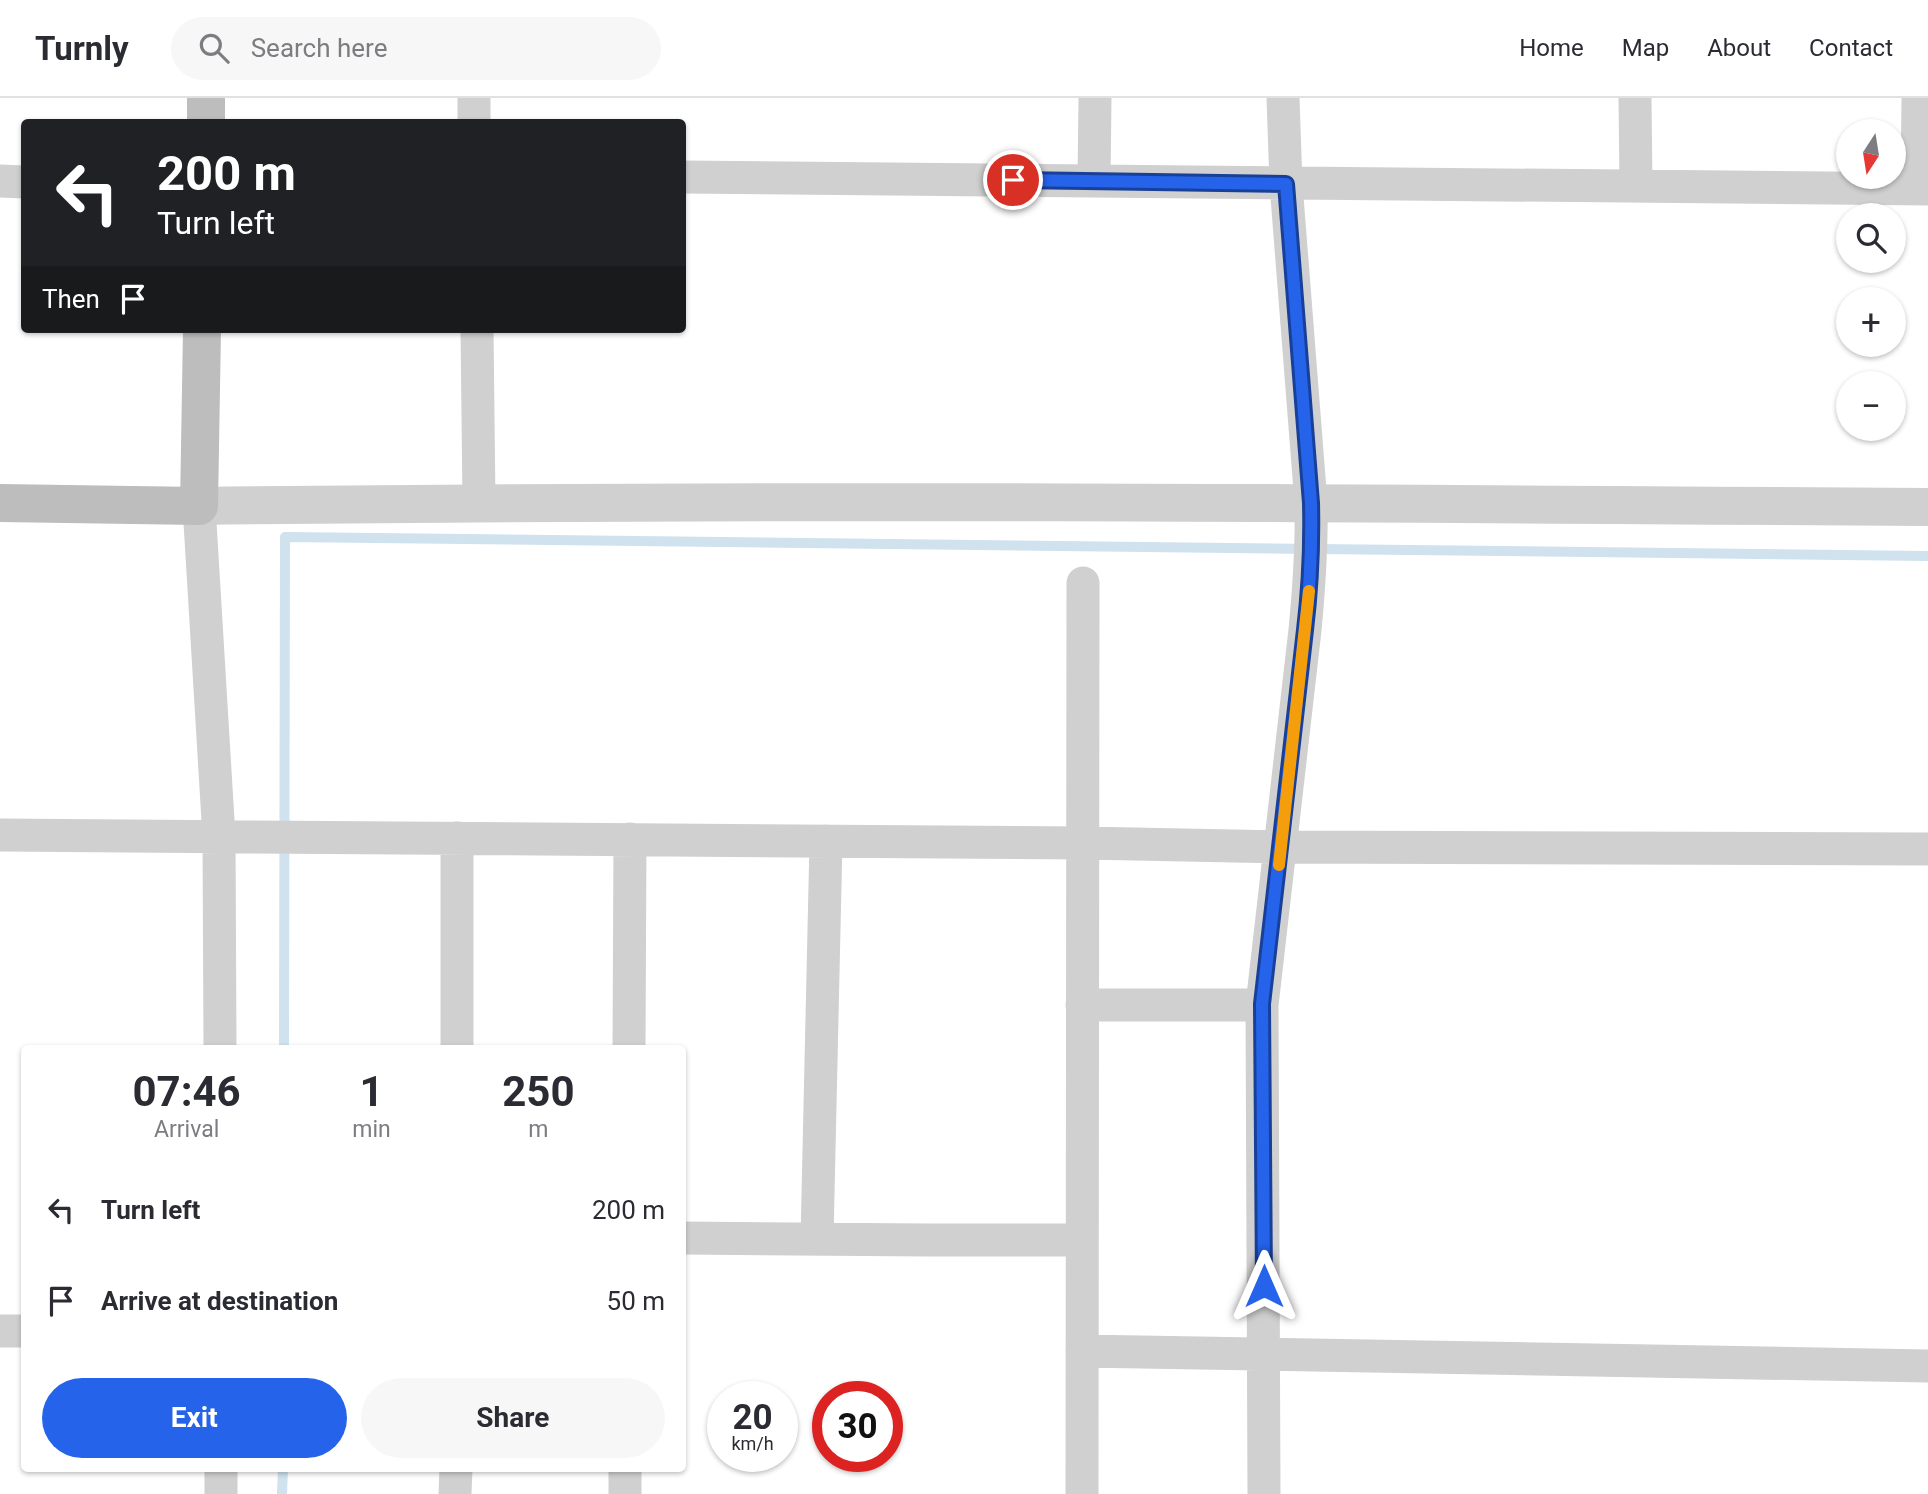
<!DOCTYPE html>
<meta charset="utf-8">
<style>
body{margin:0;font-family:Roboto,sans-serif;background:#f7f7f7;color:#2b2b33;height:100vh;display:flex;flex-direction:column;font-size:26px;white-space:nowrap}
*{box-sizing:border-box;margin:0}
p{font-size:23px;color:#7c7c81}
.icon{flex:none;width:38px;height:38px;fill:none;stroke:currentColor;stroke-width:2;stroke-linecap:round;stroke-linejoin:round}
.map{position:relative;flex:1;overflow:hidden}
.panel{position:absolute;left:21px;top:947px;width:665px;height:427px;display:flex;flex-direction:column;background:#fff;border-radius:7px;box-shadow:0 2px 5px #0004}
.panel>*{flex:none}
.guide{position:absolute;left:21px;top:21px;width:665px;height:214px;border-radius:7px;box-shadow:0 2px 5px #0004;background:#202124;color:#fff;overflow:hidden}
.needle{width:46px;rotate:192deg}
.buttons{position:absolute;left:1836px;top:21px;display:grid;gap:14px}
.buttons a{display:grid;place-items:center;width:70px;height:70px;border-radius:50%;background:#fff;box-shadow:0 2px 5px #0004;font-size:35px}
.speed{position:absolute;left:707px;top:1283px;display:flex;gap:14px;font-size:35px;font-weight:700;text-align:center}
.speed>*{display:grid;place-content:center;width:91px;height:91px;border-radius:50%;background:#fff;box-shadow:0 2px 5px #0004;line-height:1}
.speed small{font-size:18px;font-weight:400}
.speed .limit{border:10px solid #d22;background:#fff;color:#111}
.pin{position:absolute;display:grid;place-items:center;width:60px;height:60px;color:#fff;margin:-30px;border:4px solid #fff;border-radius:50%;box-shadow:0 2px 7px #0007}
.me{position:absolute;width:77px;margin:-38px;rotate:0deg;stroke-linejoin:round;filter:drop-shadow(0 0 5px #0008)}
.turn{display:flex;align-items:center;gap:24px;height:147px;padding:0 21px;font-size:32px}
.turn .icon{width:91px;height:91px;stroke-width:2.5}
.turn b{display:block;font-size:49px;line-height:60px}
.then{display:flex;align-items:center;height:66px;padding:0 21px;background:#0003;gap:14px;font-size:26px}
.eta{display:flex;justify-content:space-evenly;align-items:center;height:119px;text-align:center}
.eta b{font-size:42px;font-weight:700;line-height:49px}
.button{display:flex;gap:14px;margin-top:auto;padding:14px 21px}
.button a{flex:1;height:80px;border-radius:42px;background:#2563eb;color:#fff;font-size:28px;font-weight:700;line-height:80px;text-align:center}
.button a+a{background:#f7f7f7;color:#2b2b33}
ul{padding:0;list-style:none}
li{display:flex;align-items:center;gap:21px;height:91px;padding:0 21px}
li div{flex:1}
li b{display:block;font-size:26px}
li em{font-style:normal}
header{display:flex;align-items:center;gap:42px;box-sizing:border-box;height:98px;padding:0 35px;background:#fff;border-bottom:2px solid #e1e1e2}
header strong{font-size:33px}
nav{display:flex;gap:38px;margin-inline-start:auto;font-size:24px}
.search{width:490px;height:63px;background:#f7f7f7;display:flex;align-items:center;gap:18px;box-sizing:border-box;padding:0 24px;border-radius:38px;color:#7c7c81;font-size:26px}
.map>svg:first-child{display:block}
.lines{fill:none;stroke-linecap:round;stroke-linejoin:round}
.stream{stroke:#cfe2ee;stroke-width:10}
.minor{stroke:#d0d0d0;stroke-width:33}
.tertiary{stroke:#d0d0d0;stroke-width:38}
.secondary{stroke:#bdbdbd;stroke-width:38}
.route-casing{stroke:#184099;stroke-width:18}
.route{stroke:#2563eb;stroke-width:12}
.slow{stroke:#f59e0b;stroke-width:12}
</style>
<header>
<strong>Turnly</strong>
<div class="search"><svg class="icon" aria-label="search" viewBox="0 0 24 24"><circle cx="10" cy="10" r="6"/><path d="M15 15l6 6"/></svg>Search here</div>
<nav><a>Home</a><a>Map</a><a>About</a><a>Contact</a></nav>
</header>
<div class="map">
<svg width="1928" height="1396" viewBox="0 0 1928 1396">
<rect width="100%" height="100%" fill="#fff"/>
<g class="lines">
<path class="stream" d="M 284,950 L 285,439 L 1928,458
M 282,1396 L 283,1370"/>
<path class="minor" d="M 474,0 L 474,24
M 1635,0 L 1636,88
M 682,79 L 1928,91
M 0,83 L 24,84
M 1094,83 L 1095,0
M 1917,91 L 1918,0
M 477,231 L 479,405
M 199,408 L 219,739 L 220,950
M 0,737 L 1083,745 L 1281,749 L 1928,751
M 1082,907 L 1262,907
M 457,950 L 457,740
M 629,950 L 630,741
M 682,1140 L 929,1142 L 1082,1142
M 817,1141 L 826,743
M 0,1233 L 24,1233
M 1082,1253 L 1928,1268
M 221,1370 L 221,1396
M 455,1396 L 456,1370
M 625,1396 L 625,1370
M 1082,1396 L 1083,485
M 1264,1396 L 1262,907 L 1305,532 C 1309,490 1312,447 1311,405 L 1286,86 L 1283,0"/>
<path class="tertiary" d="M 199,408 C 775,401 1352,405 1928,409"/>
<path class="secondary" d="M 206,24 L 206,0
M 0,405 L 199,408 L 202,231"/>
</g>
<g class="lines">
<defs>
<path id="route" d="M 1013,82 L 1286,86 L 1311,405 C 1312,447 1310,490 1305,532 L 1262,906 L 1264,1188"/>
</defs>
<use href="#route" class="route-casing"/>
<use href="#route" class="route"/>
<path class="slow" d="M 1279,767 L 1309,493"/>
</g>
</svg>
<div class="buttons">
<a><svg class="needle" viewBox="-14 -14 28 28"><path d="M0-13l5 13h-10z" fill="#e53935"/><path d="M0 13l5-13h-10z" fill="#7c7c81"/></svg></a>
<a><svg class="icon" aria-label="search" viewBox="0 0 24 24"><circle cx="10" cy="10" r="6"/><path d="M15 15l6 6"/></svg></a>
<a>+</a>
<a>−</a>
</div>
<div class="speed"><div>20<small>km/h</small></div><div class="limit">30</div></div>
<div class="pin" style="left:1013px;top:82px;background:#d93025"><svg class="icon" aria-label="arrive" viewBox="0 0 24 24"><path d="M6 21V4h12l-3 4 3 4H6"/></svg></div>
<svg class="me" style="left:1264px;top:1188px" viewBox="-20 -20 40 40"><path d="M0-17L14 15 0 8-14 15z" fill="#2563eb" stroke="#fff" stroke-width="4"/></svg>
<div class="guide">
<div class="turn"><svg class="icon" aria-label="left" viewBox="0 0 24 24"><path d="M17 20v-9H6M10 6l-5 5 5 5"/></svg><div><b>200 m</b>Turn left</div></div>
<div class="then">Then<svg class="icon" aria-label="arrive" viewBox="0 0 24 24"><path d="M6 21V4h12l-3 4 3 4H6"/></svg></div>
</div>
<section class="panel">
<div class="eta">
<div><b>07:46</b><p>Arrival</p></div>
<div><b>1</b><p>min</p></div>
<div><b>250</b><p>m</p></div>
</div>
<ul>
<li><svg class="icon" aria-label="left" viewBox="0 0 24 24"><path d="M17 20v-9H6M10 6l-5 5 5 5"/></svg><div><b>Turn left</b></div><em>200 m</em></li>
<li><svg class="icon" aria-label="arrive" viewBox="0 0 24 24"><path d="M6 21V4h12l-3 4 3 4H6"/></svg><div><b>Arrive at destination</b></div><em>50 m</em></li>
</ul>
<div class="button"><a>Exit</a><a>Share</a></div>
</section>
</div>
